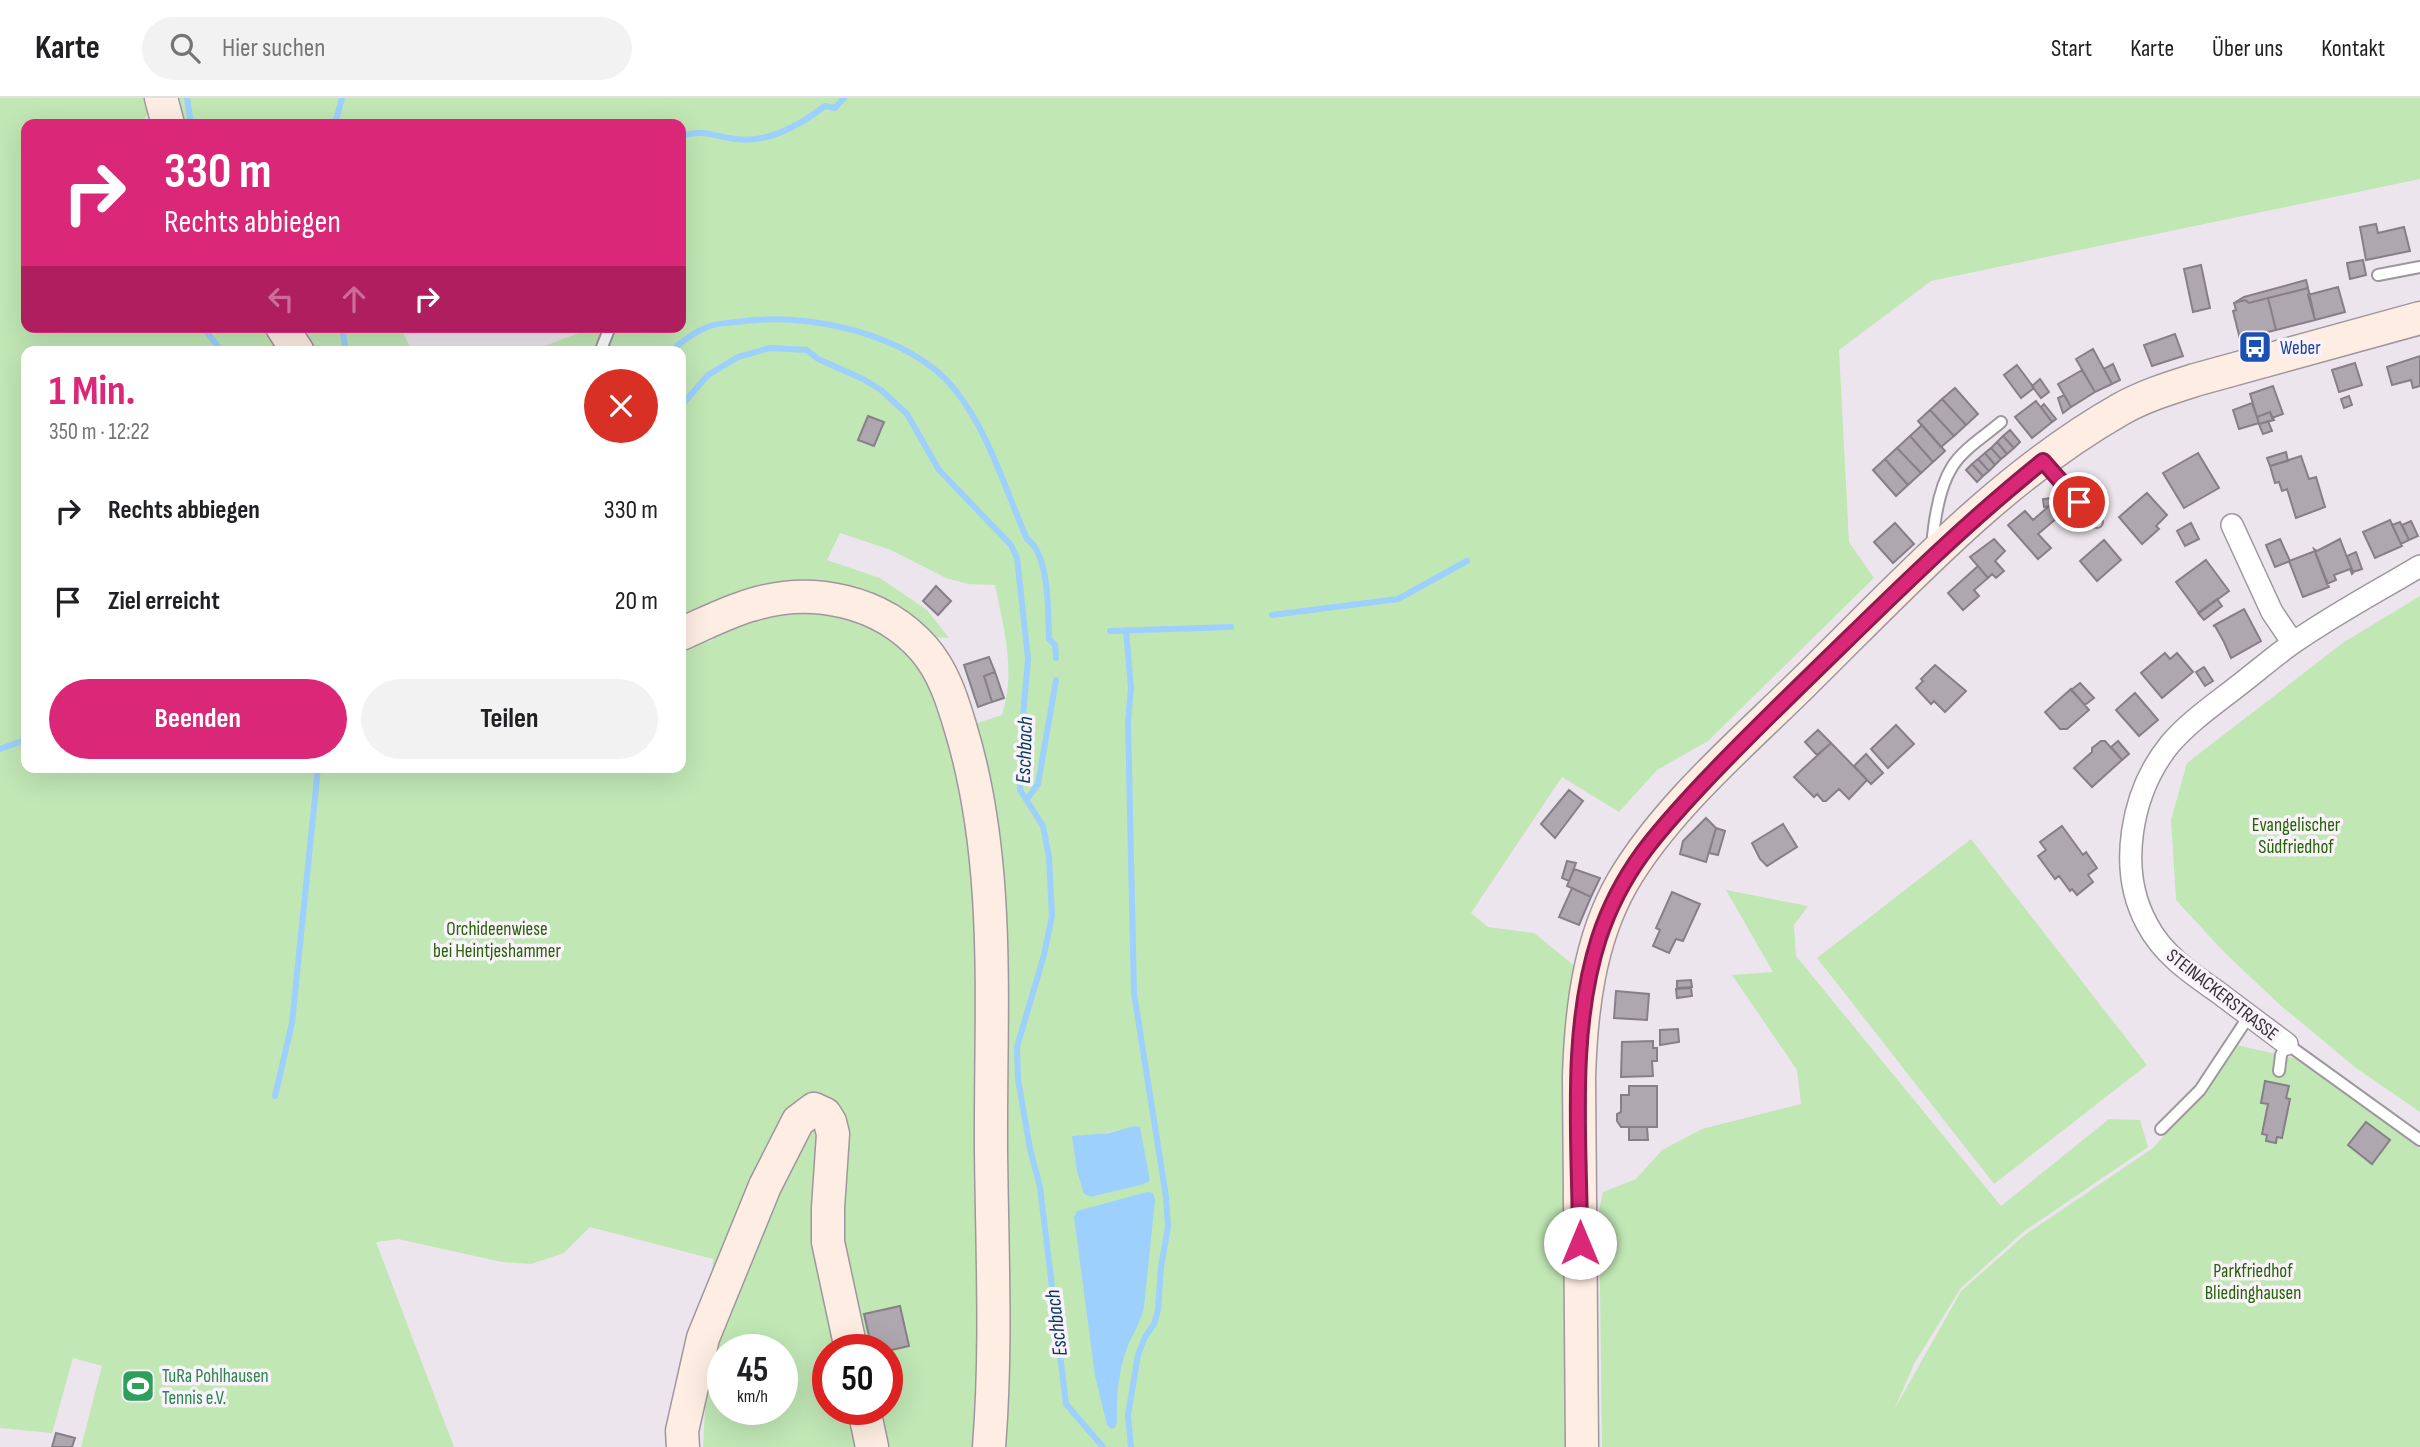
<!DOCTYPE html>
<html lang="de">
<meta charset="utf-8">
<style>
body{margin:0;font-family:"Sofia Sans Condensed",sans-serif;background:#f2f2f2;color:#202124;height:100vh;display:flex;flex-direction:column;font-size:26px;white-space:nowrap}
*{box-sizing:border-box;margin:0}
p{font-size:23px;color:#757577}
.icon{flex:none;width:38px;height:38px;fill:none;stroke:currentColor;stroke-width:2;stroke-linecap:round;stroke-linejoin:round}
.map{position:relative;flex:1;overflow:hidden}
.drawer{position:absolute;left:21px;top:248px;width:665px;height:427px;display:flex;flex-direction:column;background:#fff;border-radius:14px;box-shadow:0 7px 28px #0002}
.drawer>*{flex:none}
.top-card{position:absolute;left:21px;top:21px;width:665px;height:214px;border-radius:14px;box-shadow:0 7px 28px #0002;background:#db2777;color:#fff;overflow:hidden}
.speed{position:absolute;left:707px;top:1236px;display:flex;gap:14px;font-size:35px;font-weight:700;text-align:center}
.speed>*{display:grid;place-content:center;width:91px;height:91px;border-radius:50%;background:#fff;box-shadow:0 7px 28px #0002;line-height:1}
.speed small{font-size:18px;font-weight:400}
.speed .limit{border:10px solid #d22;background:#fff;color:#111}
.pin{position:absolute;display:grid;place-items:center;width:60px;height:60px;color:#fff;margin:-30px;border:4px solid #fff;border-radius:50%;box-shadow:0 2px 7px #0007}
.me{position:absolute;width:77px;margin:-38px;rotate:0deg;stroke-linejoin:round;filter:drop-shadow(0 0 5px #0008)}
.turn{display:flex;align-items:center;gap:24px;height:147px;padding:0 28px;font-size:32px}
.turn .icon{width:91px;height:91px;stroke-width:2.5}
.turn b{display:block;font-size:49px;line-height:60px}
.lanes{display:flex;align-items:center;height:66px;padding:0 28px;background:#0003;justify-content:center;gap:35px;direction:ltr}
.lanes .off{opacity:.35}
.round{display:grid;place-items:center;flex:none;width:74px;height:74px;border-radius:37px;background:#f2f2f2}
.headline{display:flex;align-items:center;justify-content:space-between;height:119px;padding:0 28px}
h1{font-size:42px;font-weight:700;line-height:52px;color:#db2777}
.primary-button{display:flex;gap:14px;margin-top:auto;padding:14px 28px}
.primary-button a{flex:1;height:80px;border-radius:42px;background:#db2777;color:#fff;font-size:28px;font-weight:700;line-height:80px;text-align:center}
.primary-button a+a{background:#f2f2f2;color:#202124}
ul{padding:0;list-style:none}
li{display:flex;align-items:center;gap:21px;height:91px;padding:0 28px}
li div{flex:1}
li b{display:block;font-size:26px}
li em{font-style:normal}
header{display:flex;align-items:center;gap:42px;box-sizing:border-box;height:98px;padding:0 35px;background:#fff;border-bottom:2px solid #e0e0e0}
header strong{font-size:33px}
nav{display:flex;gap:38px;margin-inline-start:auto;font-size:24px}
.search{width:490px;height:63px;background:#f2f2f2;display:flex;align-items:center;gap:18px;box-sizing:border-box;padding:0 24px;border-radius:38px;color:#757577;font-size:26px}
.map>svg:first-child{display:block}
.green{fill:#c1e7b5;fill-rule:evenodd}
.water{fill:#9dd0fd}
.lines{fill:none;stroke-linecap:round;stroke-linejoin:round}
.stream{stroke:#9dd0fd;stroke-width:6}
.building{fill:#afa7b0;stroke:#877f87;stroke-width:2}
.lane-casing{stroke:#9f979f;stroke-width:14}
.street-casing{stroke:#9f979f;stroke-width:24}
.secondary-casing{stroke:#9f979f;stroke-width:35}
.lane{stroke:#fff;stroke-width:10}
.street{stroke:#fff;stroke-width:21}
.secondary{stroke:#feede2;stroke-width:32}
.route-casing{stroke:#8e194d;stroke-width:18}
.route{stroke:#db2777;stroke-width:12}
.labels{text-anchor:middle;stroke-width:7;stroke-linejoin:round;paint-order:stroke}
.transit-label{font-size:19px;fill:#164399;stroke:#faf2fb;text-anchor:start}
.park-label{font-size:19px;fill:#256203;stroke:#faf2fb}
.street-label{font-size:19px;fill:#333033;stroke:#faf2fb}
.leisure-label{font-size:19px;fill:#27864d;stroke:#faf2fb;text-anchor:start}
.water-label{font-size:21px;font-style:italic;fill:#033659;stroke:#faf2fb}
</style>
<header>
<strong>Karte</strong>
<div class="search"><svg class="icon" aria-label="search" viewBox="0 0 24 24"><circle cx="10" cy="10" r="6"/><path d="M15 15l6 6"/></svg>Hier suchen</div>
<nav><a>Start</a><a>Karte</a><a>Über uns</a><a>Kontakt</a></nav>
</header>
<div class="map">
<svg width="2420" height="1349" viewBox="0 0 2420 1349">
<rect width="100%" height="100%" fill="#ede5ed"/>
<path class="green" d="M 0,0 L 147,0 L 147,17 L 141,26 L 26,26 L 26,229 L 272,229 L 288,254 L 26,254 L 26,670 L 681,670 L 681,554 L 707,541 L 709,544 L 723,533 L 786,510 L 872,523 L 901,543 L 937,591 L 966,706 L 978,843 L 979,1349 L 703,1349 L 713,1161 L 590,1129 L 564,1155 L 531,1166 L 502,1164 L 398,1141 L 376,1144 L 454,1349 L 81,1349 L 102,1268 L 73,1260 L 52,1335 L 0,1330 ZM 723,1251 L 782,1251 L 782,1311 L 723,1311 ZM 828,1251 L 887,1251 L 887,1311 L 828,1311 Z
M 171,0 L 2420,0 L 2420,81 L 1931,183 L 1839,252 L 1849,444 L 1874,480 L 1708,643 L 1657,672 L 1619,714 L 1562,679 L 1471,815 L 1488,829 L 1534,835 L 1576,869 L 1568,1349 L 998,1349 L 971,627 L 1002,617 C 1016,573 1004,531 995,487 L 968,486 L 946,480 L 891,452 L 840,435 L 827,462 L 880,480 L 927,512 L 949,540 L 934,539 L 883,503 L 681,522 L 681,254 L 535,254 L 537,251 L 594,229 L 681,229 L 681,26 L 177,26 ZM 1140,1029 L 1141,1087 L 1091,1099 L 1084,1096 L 1099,1036 Z
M 294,229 L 408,229 L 402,233 L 413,254 L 309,254 Z
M 2420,498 L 2420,1014 L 2356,970 L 2279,906 L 2224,854 L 2176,802 L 2171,722 L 2187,665 L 2344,544 Z
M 1971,741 L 2147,967 L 1994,1086 L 1817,860 Z
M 1726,792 L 1808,808 L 1794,827 L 1796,858 L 2001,1108 L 2109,1021 L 2140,1022 L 2148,1049 L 2023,1134 L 1961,1190 L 1915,1264 L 1894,1312 L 1961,1193 L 2026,1136 L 2153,1050 L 2202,994 L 2237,947 L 2298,961 L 2420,1050 L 2420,1349 L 1602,1349 L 1599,1113 L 1603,1094 L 1636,1081 L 1662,1052 L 1702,1031 L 1801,1006 L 1797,972 L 1732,877 L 1773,874 Z"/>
<path class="water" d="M 1135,1028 L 1140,1029 L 1150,1083 L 1141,1087 L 1091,1099 L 1084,1096 L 1077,1073 L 1072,1038 L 1109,1035 Z
M 1147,1094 L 1153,1095 L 1155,1102 L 1144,1209 C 1141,1222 1135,1233 1129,1245 C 1119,1270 1116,1297 1117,1324 L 1115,1330 L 1111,1331 L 1107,1327 L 1095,1278 L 1074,1119 L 1077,1113 Z"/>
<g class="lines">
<path class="stream" d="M 187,0 L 191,26
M 335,26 L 342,0
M 681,38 C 703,31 713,38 735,41 C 768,46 800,27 825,8 L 835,10 L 844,0
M 203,229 L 222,254
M 342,229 L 346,254
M 670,254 C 681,244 696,233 710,228 C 718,225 728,225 736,224 C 805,213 911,235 956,293 C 988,333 1006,393 1027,441 C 1050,457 1048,515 1049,541 L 1055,547 L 1056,560
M 681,308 L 708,277 L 738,259 L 770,250 L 807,252 L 818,261 L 863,281 L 881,292 L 907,316 L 939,372 L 1011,447 L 1017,460 L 1028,561 L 1020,653 L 1020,692 L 1043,728 L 1049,759 L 1052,818 L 1044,857 L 1017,949 L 1018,981 L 1030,1051 L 1040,1089 L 1066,1306 L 1103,1349
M 1272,517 L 1398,501 L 1467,463
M 1126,532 L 1131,590 L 1128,624 L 1134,895 L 1166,1099 L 1168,1129 L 1161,1169 L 1158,1212 L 1154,1226 L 1145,1239 L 1138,1257 L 1128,1317 L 1131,1349
M 1110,533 L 1231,529
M 0,651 L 25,642 L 26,640
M 1027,701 L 1038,686 L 1056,582
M 275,998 L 292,925 L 318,670"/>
</g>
<path class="building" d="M 2376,126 L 2378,135 L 2404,129 L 2410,153 L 2366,162 L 2360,129 Z
M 2363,162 L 2366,177 L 2350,181 L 2347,165 Z
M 2201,167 L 2210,210 L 2193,214 L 2184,171 Z
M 2306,182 L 2308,190 L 2249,205 L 2245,202 L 2234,205 L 2244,199 Z
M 2338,189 L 2345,214 L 2315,222 L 2308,197 Z
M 2308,190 L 2315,222 L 2276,232 L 2268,200 Z
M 2268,200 L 2276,232 L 2240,241 L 2233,213 L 2236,212 L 2234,205 L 2245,202 L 2249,205 Z
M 2175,236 L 2183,258 L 2152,268 L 2144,247 Z
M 2093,251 L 2112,286 L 2095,294 L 2076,261 Z
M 2420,258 L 2420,288 L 2413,290 L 2411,282 L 2392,287 L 2387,269 Z
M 2355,265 L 2362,287 L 2339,294 L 2332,272 Z
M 2113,266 L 2120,282 L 2112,286 L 2104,271 Z
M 2017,267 L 2034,290 L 2021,300 L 2004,277 Z
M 2082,272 L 2095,294 L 2071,309 L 2058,286 Z
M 2040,281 L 2049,294 L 2041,300 L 2032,288 Z
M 2273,288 L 2283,316 L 2272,320 L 2270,314 L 2257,319 L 2250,296 Z
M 1955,290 L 1978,316 L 1966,327 L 1942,301 Z
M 2064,297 L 2071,309 L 2063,315 L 2058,300 Z
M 2349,298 L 2352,307 L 2344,310 L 2341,301 Z
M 1942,301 L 1966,327 L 1954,338 L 1930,312 Z
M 2036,303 L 2052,324 L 2032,340 L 2015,319 Z
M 2252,305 L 2259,325 L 2239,331 L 2233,312 Z
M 2044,306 L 2056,321 L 2052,324 L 2041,309 Z
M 1930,312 L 1954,338 L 1941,349 L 1918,323 Z
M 2270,314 L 2274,322 L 2259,326 L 2257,319 Z
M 868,318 L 884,324 L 874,348 L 858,342 Z
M 2268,323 L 2272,333 L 2263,336 L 2259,326 Z
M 1922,327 L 1945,353 L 1933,364 L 1910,338 Z
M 2010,332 L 2020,344 L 2014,350 L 2003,338 Z
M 1910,338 L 1933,364 L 1921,375 L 1897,350 Z
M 2003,338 L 2014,350 L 2007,356 L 1997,344 Z
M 1997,344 L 2007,356 L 2001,361 L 1991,350 Z
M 1897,350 L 1921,375 L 1908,387 L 1885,361 Z
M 1991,350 L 2001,361 L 1995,367 L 1985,355 Z
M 2286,354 L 2288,363 L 2270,368 L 2267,360 Z
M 1985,355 L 1995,367 L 1989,373 L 1978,361 Z
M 2198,355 L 2219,390 L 2184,410 L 2163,375 Z
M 2301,358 L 2309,381 L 2316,379 L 2325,409 L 2296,420 L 2287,391 L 2282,393 L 2279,384 L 2275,385 L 2270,368 Z
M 1885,361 L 1908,387 L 1896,398 L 1873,372 Z
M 1978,361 L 1989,373 L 1983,378 L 1972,366 Z
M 1972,366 L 1983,378 L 1977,384 L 1966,372 Z
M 2147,395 L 2167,417 L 2156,428 L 2159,431 L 2142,446 L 2119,419 Z
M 2059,399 L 2060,407 L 2044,409 L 2043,401 Z
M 2049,408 L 2058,419 L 2038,436 L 2051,450 L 2038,461 L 2008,427 L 2025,413 L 2033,422 Z
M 2390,422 L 2402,448 L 2375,460 L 2363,434 Z
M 2411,423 L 2418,438 L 2409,442 L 2402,427 Z
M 2400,424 L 2409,442 L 2401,446 L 2392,427 Z
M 1895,425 L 1914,446 L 1893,465 L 1874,444 Z
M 2191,425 L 2199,441 L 2185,448 L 2177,433 Z
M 1994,441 L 2005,453 L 1995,463 L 2004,473 L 1996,480 L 1992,476 L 1988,480 L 1970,459 Z
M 2280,441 L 2290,463 L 2275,469 L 2266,447 Z
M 2340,441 L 2353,475 L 2352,476 L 2350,471 L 2334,477 L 2336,482 L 2327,486 L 2314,451 L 2317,453 Z
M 2104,442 L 2121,462 L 2097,483 L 2080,463 Z
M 2315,453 L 2329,489 L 2303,499 L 2289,463 Z
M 2356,454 L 2362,471 L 2353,474 L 2347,458 Z
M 2206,462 L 2229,493 L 2199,515 L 2176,484 Z
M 1978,468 L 1988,480 L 1974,492 L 1979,498 L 1963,512 L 1948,495 Z
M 936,488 L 951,503 L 938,517 L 923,503 Z
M 2217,501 L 2222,508 L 2204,522 L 2198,515 Z
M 2244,511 L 2261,543 L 2231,560 L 2224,544 L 2215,528 L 2213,528 Z
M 2165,555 L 2170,561 L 2177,555 L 2193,574 L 2162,600 L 2141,575 Z
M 989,559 L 995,574 L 984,578 L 992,604 L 978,609 L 964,567 Z
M 1935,567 L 1966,593 L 1945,614 L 1934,603 L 1931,606 L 1916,590 L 1923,583 L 1921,581 Z
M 2204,569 L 2213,583 L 2205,588 L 2196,574 Z
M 995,574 L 1004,600 L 992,604 L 984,578 Z
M 2080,585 L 2094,600 L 2085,607 L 2071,592 Z
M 2071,591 L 2089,612 L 2067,631 L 2060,631 L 2045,614 Z
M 2135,595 L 2158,622 L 2139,638 L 2116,612 Z
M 1896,627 L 1914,646 L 1888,670 L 1871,651 Z
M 1818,632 L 1831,645 L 1817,657 L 1805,644 Z
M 2101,643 L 2105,643 L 2122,662 L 2092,689 L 2074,670 L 2092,654 L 2092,650 Z
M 2118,643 L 2129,656 L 2122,662 L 2111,649 Z
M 1831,645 L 1867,682 L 1849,701 L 1839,691 L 1826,703 L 1823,703 L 1817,696 L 1814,699 L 1794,679 Z
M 1866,656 L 1883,675 L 1871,686 L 1854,668 Z
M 1569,692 L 1583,703 L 1555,740 L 1541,726 Z
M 1706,720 L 1716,730 L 1706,764 L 1680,756 L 1683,743 Z
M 1783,726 L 1797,749 L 1767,768 L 1760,761 L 1752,745 Z
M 2062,728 L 2083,757 L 2086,754 L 2097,770 L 2088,777 L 2093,784 L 2077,797 L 2072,791 L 2070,793 L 2059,778 L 2055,781 L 2038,758 L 2046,752 L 2040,744 Z
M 1716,730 L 1725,733 L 1718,757 L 1709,755 Z
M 1567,763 L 1576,765 L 1569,783 L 1562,780 Z
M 1574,771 L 1600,780 L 1591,799 L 1567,788 Z
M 1572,790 L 1591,799 L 1579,827 L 1559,819 Z
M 1672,794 L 1700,806 L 1683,843 L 1676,841 L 1669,855 L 1653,848 L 1660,832 L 1656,830 Z
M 1691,882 L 1692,889 L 1677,890 L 1677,883 Z
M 1691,890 L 1692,898 L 1677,900 L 1676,891 Z
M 1616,893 L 1649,896 L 1647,922 L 1614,920 Z
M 1678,931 L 1679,944 L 1660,947 L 1660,932 Z
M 1653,943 L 1653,950 L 1657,950 L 1657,963 L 1652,963 L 1653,978 L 1621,979 L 1622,944 Z
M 2265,983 L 2289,988 L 2286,1000 L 2290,1001 L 2282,1040 L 2277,1039 L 2276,1045 L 2266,1043 L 2267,1037 L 2262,1036 L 2268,1006 L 2261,1005 Z
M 1629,988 L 1657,988 L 1657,1029 L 1621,1029 L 1617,1023 L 1617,1016 L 1621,1014 L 1621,997 L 1629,997 Z
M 2366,1024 L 2390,1042 L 2372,1066 L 2348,1047 Z
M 1629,1029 L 1647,1029 L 1648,1042 L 1629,1042 Z
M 900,1208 L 909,1248 L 887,1253 L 872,1251 L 864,1216 Z
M 56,1335 L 75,1340 L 72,1349 L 52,1349 Z"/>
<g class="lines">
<defs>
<path id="lane" d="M 2378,177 L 2420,169
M 600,254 L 610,229
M 2045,365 L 2097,424
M 1932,449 C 1934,424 1938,391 1952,369 C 1963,351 1985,338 2001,324
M 2279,973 L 2281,957 L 2287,946 L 2420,1042
M 2161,1031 L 2200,992 L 2249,918"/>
<path id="street" d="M 2232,427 L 2272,514 L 2293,545
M 2287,946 C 2264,929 2242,912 2219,895 C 2192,876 2163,857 2147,826 C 2117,771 2131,694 2170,646 C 2188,625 2212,608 2234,591 C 2254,576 2273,559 2293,545 C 2333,517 2378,493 2420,468"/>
<path id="secondary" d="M 161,0 L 168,26
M 282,229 L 298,254
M 681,536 C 704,526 727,514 751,507 C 811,488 881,502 924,551 C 943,573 952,601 960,628 C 1002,764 990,911 991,1052 C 992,1151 997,1250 989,1349
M 864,1311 L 872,1349
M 683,1349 L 682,1333 L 703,1240 L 765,1088 L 798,1023 L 814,1011 L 825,1016 L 830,1024 L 833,1036 L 828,1110 L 828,1144 L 851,1251
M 1582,1349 L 1579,979 C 1581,913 1589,843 1622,785 C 1665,711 1741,646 1802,586 C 1902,488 1999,380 2121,311 C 2144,298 2170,290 2195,282 L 2420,220"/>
</defs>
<use href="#lane" class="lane-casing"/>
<use href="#street" class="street-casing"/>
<use href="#secondary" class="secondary-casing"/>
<use href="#lane" class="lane"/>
<use href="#street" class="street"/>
<use href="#secondary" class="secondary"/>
</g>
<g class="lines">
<defs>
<path id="route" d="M 1580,1145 C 1580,1045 1568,936 1599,840 C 1621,773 1658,733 1705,683 C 1741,645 1779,608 1817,571 C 1891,499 1963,427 2043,363 L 2079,404"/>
</defs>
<use href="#route" class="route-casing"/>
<use href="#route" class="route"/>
</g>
<defs>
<symbol id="bus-square" viewBox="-11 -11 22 22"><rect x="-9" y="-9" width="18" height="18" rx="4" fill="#1a4fb4" stroke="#faf2fb"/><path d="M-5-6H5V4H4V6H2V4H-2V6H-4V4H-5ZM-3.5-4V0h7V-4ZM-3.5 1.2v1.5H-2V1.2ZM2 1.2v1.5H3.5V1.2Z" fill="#fff"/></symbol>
<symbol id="stadium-square" viewBox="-11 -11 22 22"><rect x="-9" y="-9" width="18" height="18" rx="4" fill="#2e9e5b" stroke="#faf2fb"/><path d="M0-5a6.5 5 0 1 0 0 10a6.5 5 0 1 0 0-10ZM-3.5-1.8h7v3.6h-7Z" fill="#fff"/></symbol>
</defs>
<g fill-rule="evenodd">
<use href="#bus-square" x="2236" y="230" width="38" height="38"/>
<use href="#stadium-square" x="119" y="1269" width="38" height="38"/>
</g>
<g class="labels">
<g class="transit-label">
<text x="2280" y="256">Weber</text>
</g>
<g class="park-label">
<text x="2296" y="733">Evangelischer<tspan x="2296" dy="22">Südfriedhof</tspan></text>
<text x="497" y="837">Orchideenwiese<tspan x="497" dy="22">bei Heintjeshammer</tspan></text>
<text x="2253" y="1179">Parkfriedhof<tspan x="2253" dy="22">Bliedinghausen</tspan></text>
</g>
<g class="street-label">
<text transform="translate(2223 896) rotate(38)" y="7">STEINACKERSTRASSE</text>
</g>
<g class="leisure-label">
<text x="162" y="1284">TuRa Pohlhausen<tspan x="162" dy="22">Tennis e.V.</tspan></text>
</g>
<g class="water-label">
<text transform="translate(1024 652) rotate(-88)" y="7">Eschbach</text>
<text transform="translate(1056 1225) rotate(-97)" y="7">Eschbach</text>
</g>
</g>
</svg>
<div class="speed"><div>45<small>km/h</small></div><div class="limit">50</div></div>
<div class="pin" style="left:2079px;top:404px;background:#d93025"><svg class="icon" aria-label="arrive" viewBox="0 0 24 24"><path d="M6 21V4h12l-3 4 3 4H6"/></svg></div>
<svg class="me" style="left:1580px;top:1145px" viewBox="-20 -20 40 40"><circle r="19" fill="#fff"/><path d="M0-13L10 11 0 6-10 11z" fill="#db2777"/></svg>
<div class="top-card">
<div class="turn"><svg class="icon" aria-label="right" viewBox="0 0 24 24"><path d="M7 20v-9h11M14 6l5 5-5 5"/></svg><div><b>330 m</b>Rechts abbiegen</div></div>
<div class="lanes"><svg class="icon off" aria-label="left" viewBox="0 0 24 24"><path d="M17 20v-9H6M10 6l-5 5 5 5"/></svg><svg class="icon off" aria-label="ahead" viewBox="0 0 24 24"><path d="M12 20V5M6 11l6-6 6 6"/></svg><svg class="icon" aria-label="right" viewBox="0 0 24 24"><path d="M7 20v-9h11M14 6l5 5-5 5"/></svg></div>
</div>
<section class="drawer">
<div class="headline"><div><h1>1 Min.</h1><p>350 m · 12:22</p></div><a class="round" style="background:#d93025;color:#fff"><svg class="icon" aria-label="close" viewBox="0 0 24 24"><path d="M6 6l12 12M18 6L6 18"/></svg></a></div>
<ul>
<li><svg class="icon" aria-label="right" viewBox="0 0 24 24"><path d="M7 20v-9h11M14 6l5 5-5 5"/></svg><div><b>Rechts abbiegen</b></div><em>330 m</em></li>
<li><svg class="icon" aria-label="arrive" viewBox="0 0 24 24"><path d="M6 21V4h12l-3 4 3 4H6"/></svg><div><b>Ziel erreicht</b></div><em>20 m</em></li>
</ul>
<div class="primary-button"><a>Beenden</a><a>Teilen</a></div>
</section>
</div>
